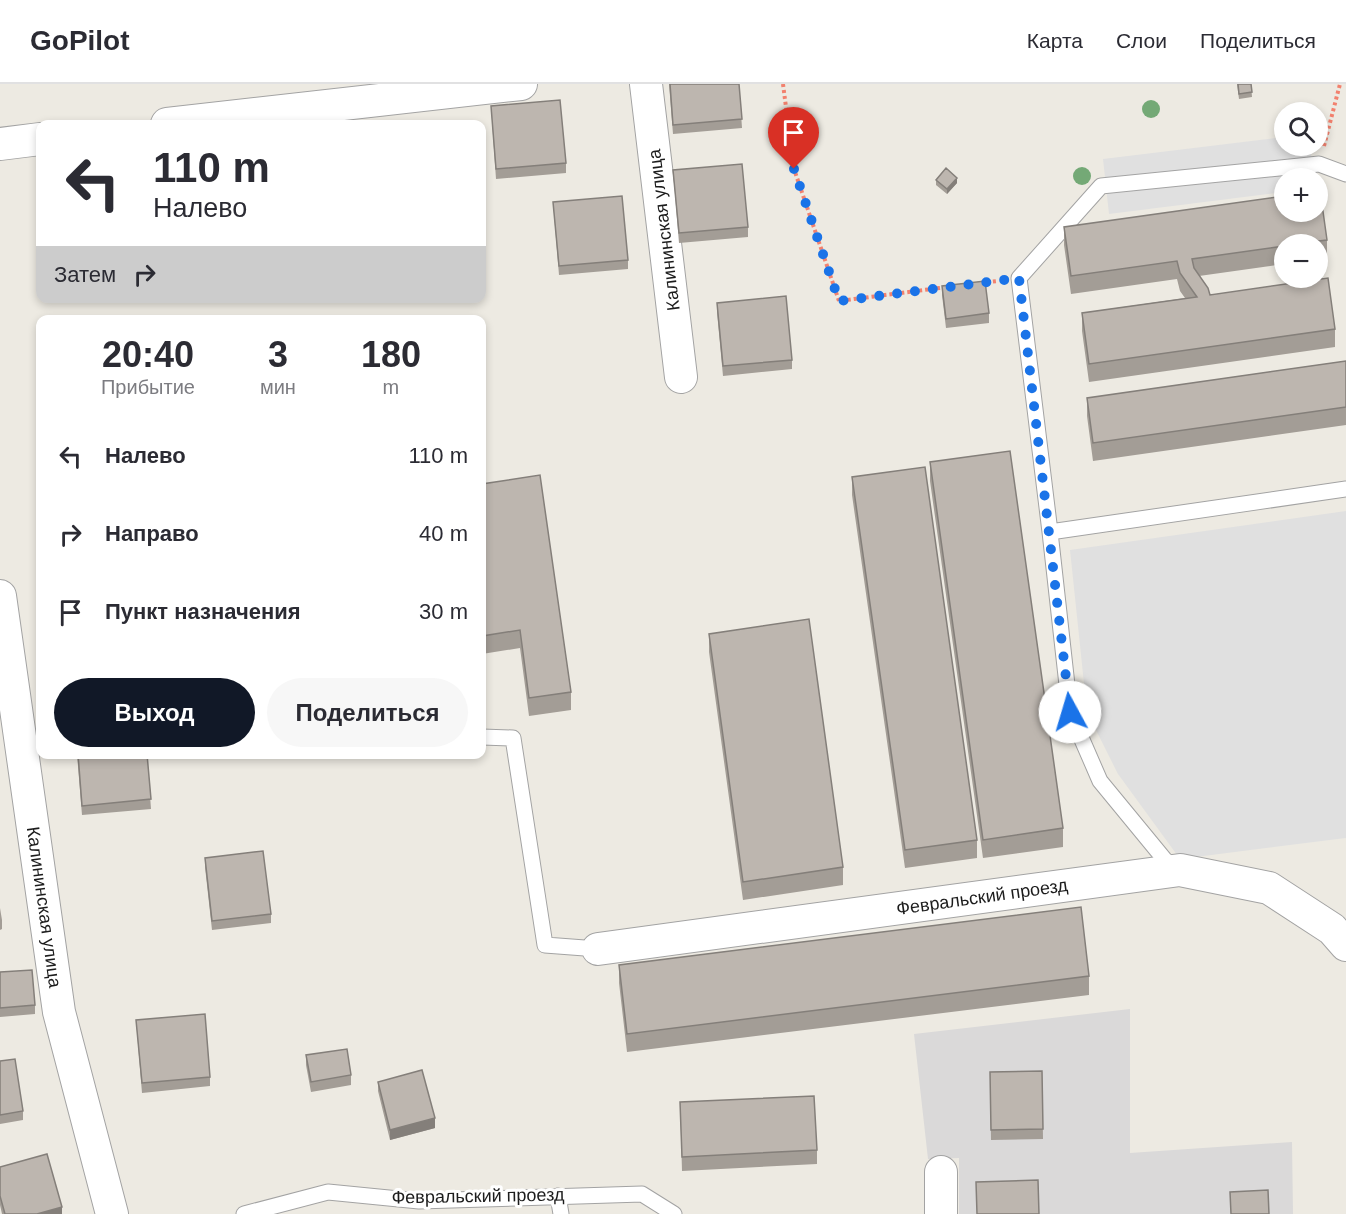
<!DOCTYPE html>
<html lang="ru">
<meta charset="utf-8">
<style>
body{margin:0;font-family:Arial,sans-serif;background:#f7f7f7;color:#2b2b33;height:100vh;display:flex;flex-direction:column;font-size:22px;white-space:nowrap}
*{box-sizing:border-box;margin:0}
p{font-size:20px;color:#7c7c81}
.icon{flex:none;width:33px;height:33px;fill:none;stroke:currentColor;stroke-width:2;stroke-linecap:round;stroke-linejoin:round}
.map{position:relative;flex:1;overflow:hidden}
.side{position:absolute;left:36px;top:231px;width:450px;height:444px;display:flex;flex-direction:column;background:#fff;border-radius:12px;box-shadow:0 3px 9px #0003}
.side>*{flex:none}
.hud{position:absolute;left:36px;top:36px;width:450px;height:183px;border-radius:12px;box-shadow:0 3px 9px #0003;background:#fff;color:#2b2b33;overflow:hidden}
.buttons{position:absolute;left:1274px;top:18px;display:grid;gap:12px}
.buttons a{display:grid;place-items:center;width:54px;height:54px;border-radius:50%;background:#fff;box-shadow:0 3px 9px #0003;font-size:30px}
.pin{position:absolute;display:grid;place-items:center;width:51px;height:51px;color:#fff;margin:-62px -26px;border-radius:50% 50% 50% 0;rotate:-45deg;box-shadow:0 0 6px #0007}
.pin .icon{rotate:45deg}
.me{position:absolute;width:66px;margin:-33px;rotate:354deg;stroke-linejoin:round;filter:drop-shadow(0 0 4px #0008)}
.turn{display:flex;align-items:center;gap:21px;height:126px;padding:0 18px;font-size:27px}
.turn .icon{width:78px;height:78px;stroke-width:2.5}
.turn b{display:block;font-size:42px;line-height:51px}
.then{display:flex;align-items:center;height:57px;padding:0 18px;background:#0003;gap:12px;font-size:22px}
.eta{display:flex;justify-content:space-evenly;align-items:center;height:102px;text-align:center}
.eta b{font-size:36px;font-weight:800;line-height:42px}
.primary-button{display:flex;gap:12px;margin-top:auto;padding:12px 18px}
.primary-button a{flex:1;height:69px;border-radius:36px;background:#111827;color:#fff;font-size:24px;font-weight:800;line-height:69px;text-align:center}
.primary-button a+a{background:#f7f7f7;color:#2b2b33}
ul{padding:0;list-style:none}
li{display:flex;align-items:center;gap:18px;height:78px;padding:0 18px}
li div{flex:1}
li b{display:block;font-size:22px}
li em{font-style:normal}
header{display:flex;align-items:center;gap:36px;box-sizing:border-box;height:84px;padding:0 30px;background:#fff;border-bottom:2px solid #e1e1e2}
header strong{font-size:28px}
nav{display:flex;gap:33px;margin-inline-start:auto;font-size:21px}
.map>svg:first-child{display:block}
.residential{fill:#dad9d9}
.parking{fill:#e0e0e0}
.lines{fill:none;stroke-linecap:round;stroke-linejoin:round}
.service-casing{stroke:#a3a3a3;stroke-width:17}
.minor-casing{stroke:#a3a3a3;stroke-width:34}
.path{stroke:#f2816e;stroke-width:4;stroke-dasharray:3 3;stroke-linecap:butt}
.service{stroke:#fff;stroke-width:15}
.minor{stroke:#fff;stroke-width:32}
.tree{fill:#74a976}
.wall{fill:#a39d96}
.shaded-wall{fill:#847f7a}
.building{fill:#bdb6af;stroke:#847f7a;stroke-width:1.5}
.route{stroke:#1a73e8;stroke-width:10;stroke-dasharray:0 18}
.labels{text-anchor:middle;stroke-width:6;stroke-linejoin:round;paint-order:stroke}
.street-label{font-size:18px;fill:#1c1c1c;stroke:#fff}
</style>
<header>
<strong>GoPilot</strong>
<nav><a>Карта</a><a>Слои</a><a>Поделиться</a></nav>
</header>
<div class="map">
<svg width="1346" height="1130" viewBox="0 0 1346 1130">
<rect width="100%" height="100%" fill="#edeae2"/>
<path class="residential" d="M 1130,925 L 1130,1069 L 1292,1058 L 1293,1130 L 959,1130 L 959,1074 L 928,1075 L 914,950 Z"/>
<path class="parking" d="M 1284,53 L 1284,62 L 1310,62 L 1314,94 L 1284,94 L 1284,108 L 1109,130 L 1103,75 Z
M 1346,427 L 1346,754 L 1180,775 L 1118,690 L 1087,628 L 1070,466 Z"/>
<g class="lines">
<defs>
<path id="service" d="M 1050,448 L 1346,405
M 482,653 L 513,654 L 545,861 L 598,865
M 1178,785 L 1165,776 L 1100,697 L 1070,628 L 1050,448 L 1019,194 L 1101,102 L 1319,80 L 1346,90
M 558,1112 L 561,1130
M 244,1130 L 328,1108 L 419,1117 L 642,1110 L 674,1130"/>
<path id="minor" d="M 646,0 L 681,293
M 167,40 L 521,0
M 0,60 L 40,55
M 0,512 L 59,928 L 112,1130
M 598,865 L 1180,786 L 1269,804 L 1332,845 L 1346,861
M 941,1130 L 941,1088"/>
</defs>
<use href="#service" class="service-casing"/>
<use href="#minor" class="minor-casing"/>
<path class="path" d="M 783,0 L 794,85 L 839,217 L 947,203
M 1324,62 L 1340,0
M 981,199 L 998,197"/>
<use href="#service" class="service"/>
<use href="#minor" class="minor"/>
</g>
<g class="tree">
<circle cx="1151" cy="25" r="9"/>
<circle cx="1082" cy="92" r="9"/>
</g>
<path class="wall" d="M 669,0 L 739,0 L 742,44 L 673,50 Z
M 1237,0 L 1251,0 L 1252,13 L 1239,15 Z
M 491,22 L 566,79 L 566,89 L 496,95 Z
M 673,86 L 748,143 L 748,153 L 679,159 Z
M 936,96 L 957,99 L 947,110 L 936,101 Z
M 40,115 L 40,160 L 37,125 L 37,116 Z
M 553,118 L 628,176 L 628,185 L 559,191 Z
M 1064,143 L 1327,156 L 1327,174 L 1317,175 L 1317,160 L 1284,160 L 1284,180 L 1199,192 L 1210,211 L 1335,245 L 1335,263 L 1089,298 L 1082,247 L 1082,229 L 1185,214 L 1180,207 L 1177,195 L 1071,210 L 1064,161 Z
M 942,202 L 989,229 L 989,239 L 946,244 L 942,211 Z
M 717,219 L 792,276 L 792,285 L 723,292 L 717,228 Z
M 1346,277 L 1346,341 L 1093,377 L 1087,332 L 1087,314 Z
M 930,378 L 1063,744 L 1063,763 L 983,774 L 930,397 Z
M 852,393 L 977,756 L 977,774 L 905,784 L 852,411 Z
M 482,400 L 571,608 L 571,626 L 529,632 L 520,564 L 482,570 Z
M 709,550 L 843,783 L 843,801 L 743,816 L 709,568 Z
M 77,670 L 147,670 L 151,725 L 82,731 Z
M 205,774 L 271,830 L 271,839 L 212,846 L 205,783 Z
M 0,824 L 2,836 L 2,845 L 0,846 Z
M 619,881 L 1089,892 L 1089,911 L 627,968 L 619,899 Z
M 0,888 L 35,921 L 35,930 L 0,933 Z
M 136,936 L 210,993 L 210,1002 L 142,1009 Z
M 306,971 L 351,991 L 351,1001 L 311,1008 L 306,981 Z
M 0,977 L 23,1027 L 23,1036 L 0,1040 Z
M 1042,987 L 1043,1055 L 991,1056 L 990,988 Z
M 378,998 L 435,1044 L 390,1056 L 378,1007 Z
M 680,1018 L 817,1066 L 817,1080 L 682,1087 Z
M 0,1083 L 62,1130 L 2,1130 L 0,1121 Z"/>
<path class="shaded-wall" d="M 957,94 L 957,99 L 947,110 L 947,105 Z
M 435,1034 L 435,1044 L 390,1056 L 390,1046 Z
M 62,1123 L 62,1130 L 37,1130 Z"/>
<path class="building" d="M 670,0 L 739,0 L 742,35 L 673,41 Z
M 1238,0 L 1251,0 L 1252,8 L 1239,10 Z
M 560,16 L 566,79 L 496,85 L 491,22 Z
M 742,80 L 748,143 L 679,149 L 673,86 Z
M 946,84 L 957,94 L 947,105 L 936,96 Z
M 1320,106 L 1327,156 L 1292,160 L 1284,160 L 1284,162 L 1192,175 L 1194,184 L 1208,204 L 1210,211 L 1328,194 L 1335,245 L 1089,280 L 1082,229 L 1197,213 L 1180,189 L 1177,177 L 1071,192 L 1064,143 L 1284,112 L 1284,128 L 1317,128 L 1317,107 Z
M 622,112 L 628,176 L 559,182 L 553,118 Z
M 40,115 L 40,150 L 37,116 Z
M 985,197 L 989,229 L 946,235 L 942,202 Z
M 786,212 L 792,276 L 723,282 L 717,219 Z
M 1346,277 L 1346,323 L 1093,359 L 1087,314 Z
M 1010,367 L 1063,744 L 983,756 L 930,378 Z
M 925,383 L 977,756 L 905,766 L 852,393 Z
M 540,391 L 571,608 L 529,614 L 520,546 L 482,552 L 482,400 Z
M 809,535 L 843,783 L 743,798 L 709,550 Z
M 78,670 L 147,670 L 151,715 L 82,722 Z
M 263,767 L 271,830 L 212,837 L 205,774 Z
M 1081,823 L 1089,892 L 627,950 L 619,881 Z
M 32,886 L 35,921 L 0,924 L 0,888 Z
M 205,930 L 210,993 L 142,999 L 136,936 Z
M 347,965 L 351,991 L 311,998 L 306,971 Z
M 15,975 L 23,1027 L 0,1031 L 0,977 Z
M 422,986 L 435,1034 L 390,1046 L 378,998 Z
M 1042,987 L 1043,1045 L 991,1046 L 990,988 Z
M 814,1012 L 817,1066 L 682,1073 L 680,1018 Z
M 47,1070 L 62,1123 L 37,1130 L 5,1130 L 0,1112 L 0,1083 Z
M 1038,1096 L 1039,1130 L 977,1130 L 976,1098 Z
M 1268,1106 L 1269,1130 L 1231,1130 L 1230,1108 Z"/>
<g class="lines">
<path class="route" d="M 794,85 L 839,217 L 1019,194 L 1070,628"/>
</g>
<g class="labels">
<g class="street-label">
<text transform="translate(664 146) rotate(-97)" y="6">Калининская улица</text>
<text transform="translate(982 813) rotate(-8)" y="6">Февральский проезд</text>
<text transform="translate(44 823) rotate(82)" y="6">Калининская улица</text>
<text transform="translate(478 1112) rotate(-1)" y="6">Февральский проезд</text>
</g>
</g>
</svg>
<div class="buttons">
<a><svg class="icon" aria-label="search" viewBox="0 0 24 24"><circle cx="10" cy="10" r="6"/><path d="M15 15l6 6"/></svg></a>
<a>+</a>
<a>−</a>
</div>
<div class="pin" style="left:794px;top:85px;background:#d93025"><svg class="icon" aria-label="arrive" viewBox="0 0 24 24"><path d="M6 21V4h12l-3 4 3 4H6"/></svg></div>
<svg class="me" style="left:1070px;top:628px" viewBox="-20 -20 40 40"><circle r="19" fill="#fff"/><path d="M0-13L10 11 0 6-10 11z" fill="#1a73e8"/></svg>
<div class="hud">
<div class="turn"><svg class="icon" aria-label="left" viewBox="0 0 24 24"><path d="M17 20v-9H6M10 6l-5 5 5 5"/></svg><div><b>110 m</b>Налево</div></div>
<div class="then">Затем<svg class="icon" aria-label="right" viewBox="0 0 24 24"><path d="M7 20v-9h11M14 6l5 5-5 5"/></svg></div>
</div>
<section class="side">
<div class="eta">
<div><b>20:40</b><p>Прибытие</p></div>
<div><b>3</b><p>мин</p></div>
<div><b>180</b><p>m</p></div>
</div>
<ul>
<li><svg class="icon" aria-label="left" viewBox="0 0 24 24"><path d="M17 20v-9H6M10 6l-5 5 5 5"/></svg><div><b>Налево</b></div><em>110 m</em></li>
<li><svg class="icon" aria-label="right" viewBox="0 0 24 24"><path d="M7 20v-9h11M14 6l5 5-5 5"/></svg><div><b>Направо</b></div><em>40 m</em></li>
<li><svg class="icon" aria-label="arrive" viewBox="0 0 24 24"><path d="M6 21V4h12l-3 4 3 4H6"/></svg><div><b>Пункт назначения</b></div><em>30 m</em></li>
</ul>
<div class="primary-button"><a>Выход</a><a>Поделиться</a></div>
</section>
</div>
